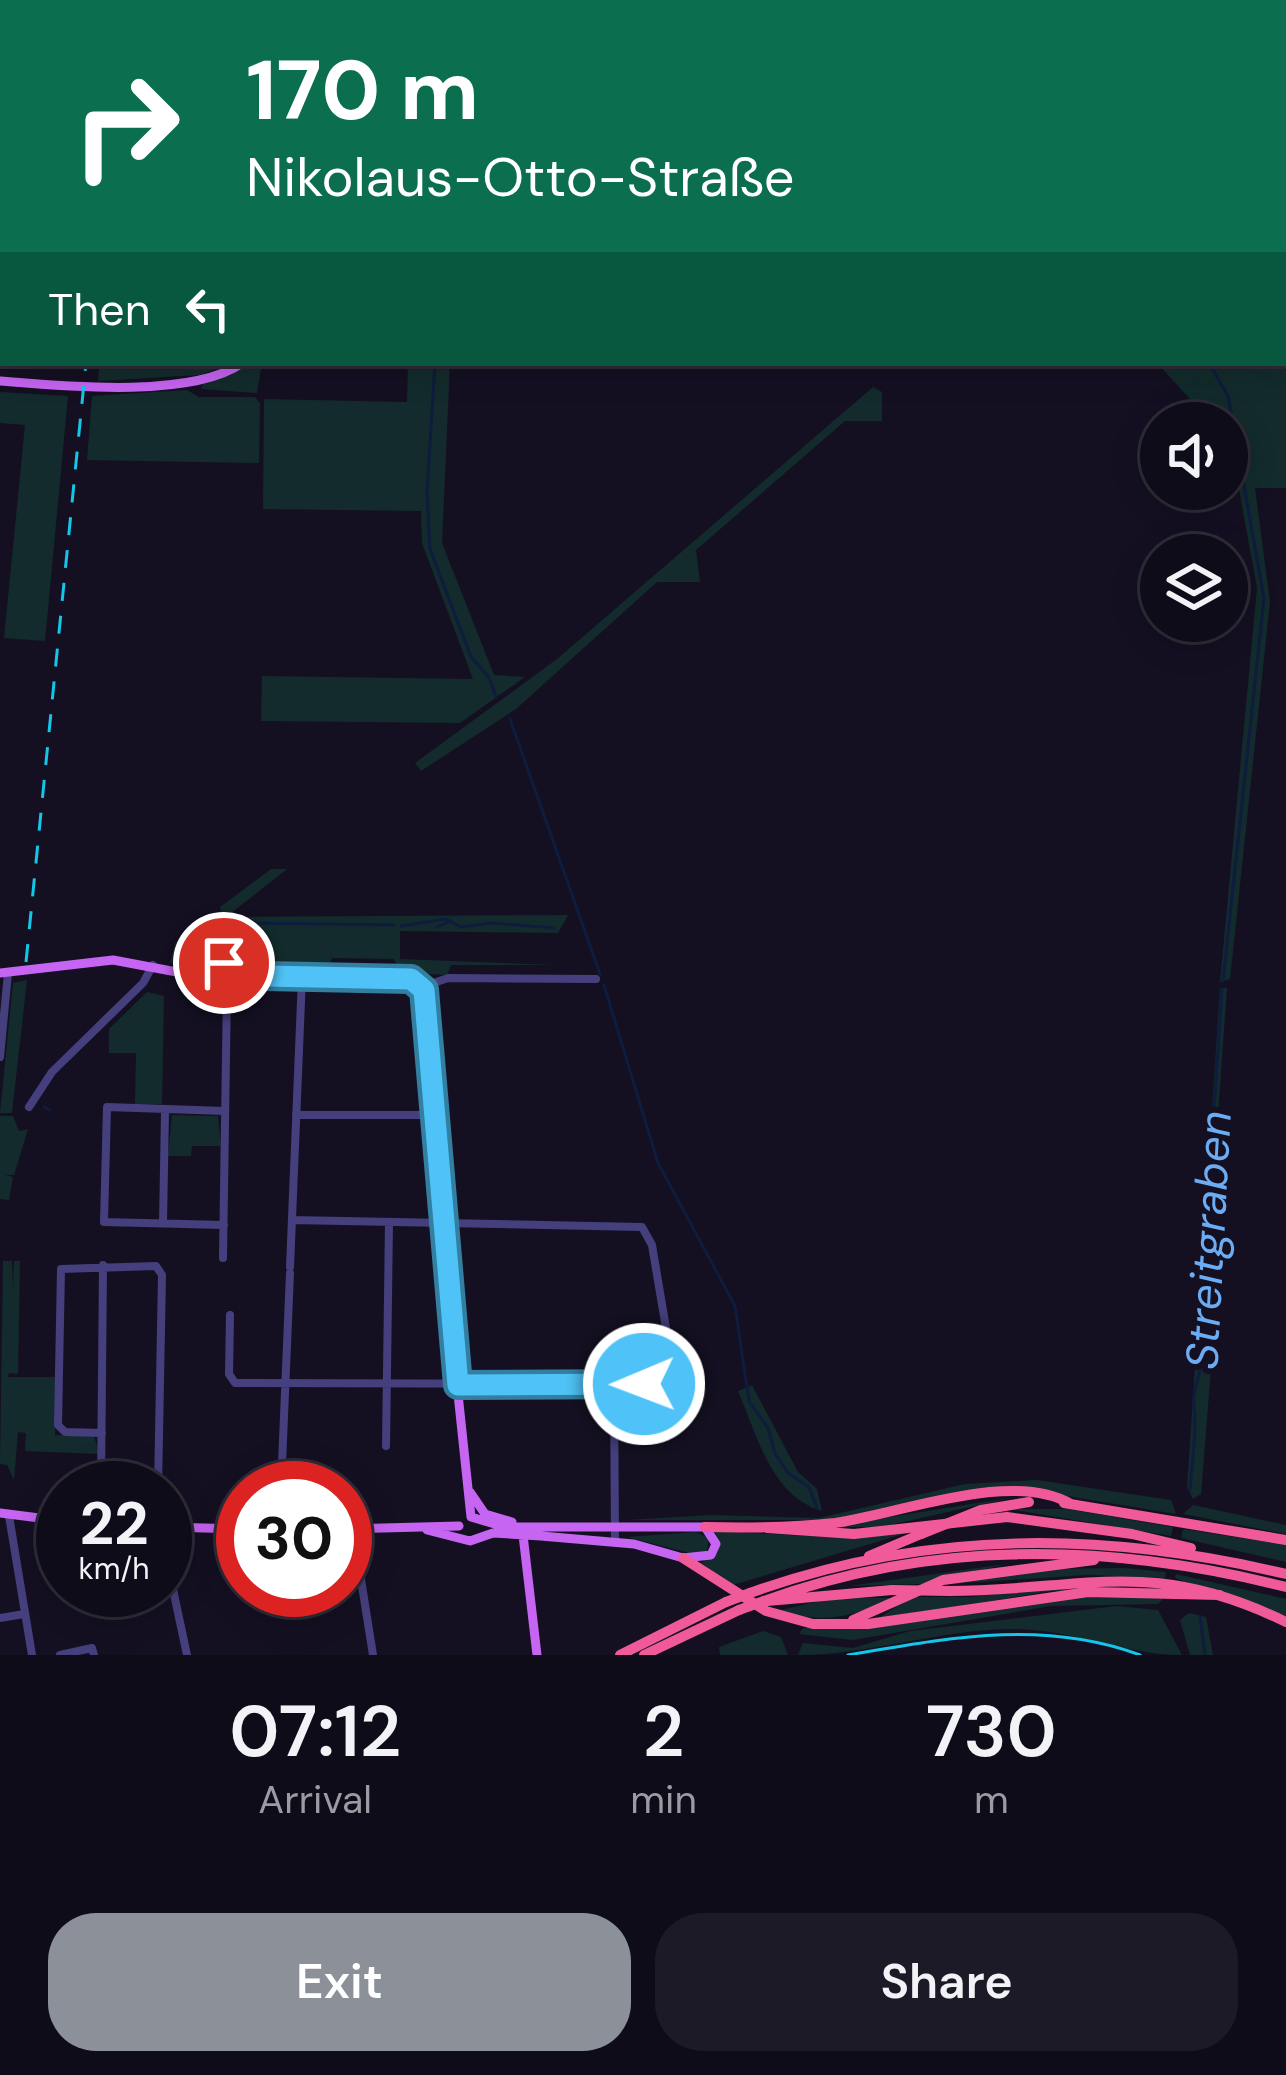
<!DOCTYPE html>
<meta charset="utf-8">
<style>
body{margin:0;font-family:"DM Sans",sans-serif;background:#1d1a27;color:#f1f3f6;height:100vh;display:flex;flex-direction:column;font-size:45px;white-space:nowrap}
*{box-sizing:border-box;margin:0}
p{font-size:39px;color:#9b9ba2}
.icon{flex:none;width:66px;height:66px;fill:none;stroke:currentColor;stroke-width:2;stroke-linecap:round;stroke-linejoin:round}
.map{position:relative;height:1655px;overflow:hidden}
.drawer{display:flex;flex-direction:column;background:#0f0c1a;flex:1}
.drawer>*{flex:none}
.guide{position:absolute;left:0px;top:0px;width:1287px;height:366px;box-shadow:0 6px 30px #0003,0 0 0 3px #2f2c39;background:#0b6e4f;color:#fff;overflow:hidden}
.fabs{position:absolute;left:1140px;top:402px;display:grid;gap:24px}
.fabs a{display:grid;place-items:center;width:108px;height:108px;border-radius:50%;background:#0f0c1a;box-shadow:0 6px 30px #0003,0 0 0 3px #2f2c39;font-size:60px}
.speed{position:absolute;left:36px;top:1461px;display:flex;gap:24px;font-size:60px;font-weight:700;text-align:center}
.speed>*{display:grid;place-content:center;width:156px;height:156px;border-radius:50%;background:#0f0c1a;box-shadow:0 6px 30px #0003,0 0 0 3px #2f2c39;line-height:1}
.speed small{font-size:30px;font-weight:400}
.speed .limit{border:18px solid #d22;background:#fff;color:#111}
.pin{position:absolute;display:grid;place-items:center;width:102px;height:102px;color:#fff;margin:-51px;border:6px solid #fff;border-radius:50%;box-shadow:0 3px 12px #0007}
.me{position:absolute;width:132px;margin:-66px;rotate:269deg;stroke-linejoin:round;filter:drop-shadow(0 0 9px #0008)}
.turn{display:flex;align-items:center;gap:42px;height:252px;padding:0 48px;font-size:54px}
.turn .icon{width:156px;height:156px;stroke-width:2.5}
.turn b{display:block;font-size:84px;line-height:102px}
.then{display:flex;align-items:center;height:114px;padding:0 48px;background:#0003;gap:24px;font-size:45px}
.eta{display:flex;justify-content:space-evenly;align-items:center;height:204px;text-align:center}
.eta b{font-size:72px;font-weight:600;line-height:84px}
.action{display:flex;gap:24px;margin-top:auto;padding:24px 48px}
.action a{flex:1;height:138px;border-radius:48px;background:#8c9099;color:#fff;font-size:48px;font-weight:600;line-height:138px;text-align:center}
.action a+a{background:#1d1a27;color:#f1f3f6}
.map>svg:first-child{display:block}
.green{fill:#132b2c}
.lines{fill:none;stroke-linecap:round;stroke-linejoin:round}
.stream{stroke:#0e1c3d;stroke-width:3}
.minor{stroke:#453f7d;stroke-width:8}
.major{stroke:#c665f2;stroke-width:9}
.highway{stroke:#f15a99;stroke-width:10}
.tram{stroke:#14c6e8;stroke-width:3}
.rail{stroke:#14c6e8;stroke-width:3;stroke-dasharray:18 15;stroke-linecap:butt}
.highway-bridge{stroke:#f15a99;stroke-width:10}
.route-casing{stroke:#337fa1;stroke-width:30}
.route{stroke:#4fc3f7;stroke-width:21}
.labels{text-anchor:middle;stroke-width:12;stroke-linejoin:round;paint-order:stroke}
.water-label{font-size:45px;font-style:italic;fill:#6cacf3;stroke:#141022}
</style>
<div class="map">
<svg width="1286" height="1655" viewBox="0 0 1286 1655">
<rect width="100%" height="100%" fill="#141022"/>
<path class="green" d="M 1286,238 L 1286,488 L 1255,488 L 1270,602 L 1230,979 L 1220,982 L 1257,588 L 1227,423 L 1212,423 L 1157,363 L 1284,363 Z
M 233,363 L 200,375 L 98,381 L 99,368 Z
M 247,363 L 262,363 L 257,393 L 201,389 L 203,383 L 232,374 Z
M 408,363 L 450,363 L 442,543 L 494,675 L 525,677 L 460,723 L 261,721 L 262,676 L 473,679 L 422,543 L 421,511 L 263,509 L 264,399 L 407,402 Z
M 873,387 L 882,392 L 882,421 L 845,421 L 696,550 L 700,582 L 657,582 L 516,709 L 421,771 L 415,763 L 557,659 Z
M 187,390 L 199,397 L 255,397 L 260,403 L 259,463 L 87,460 L 92,396 Z
M 0,392 L 68,396 L 45,641 L 4,638 L 25,425 L 0,423 Z
M 271,869 L 287,869 L 226,917 L 568,915 L 558,933 L 400,931 L 400,959 L 557,965 L 451,965 L 447,975 L 400,972 L 394,959 L 332,958 L 329,966 L 275,967 L 245,960 L 247,970 L 230,952 L 243,959 L 230,949 L 220,907 Z
M 207,917 L 214,917 L 225,937 L 225,957 L 213,966 L 170,963 L 175,943 Z
M 27,980 L 12,1113 L 0,1113 L 13,983 Z
M 1220,988 L 1227,988 L 1205,1294 L 1211,1369 L 1201,1494 L 1193,1499 L 1187,1487 Z
M 147,992 L 164,996 L 162,1104 L 135,1104 L 136,1053 L 109,1053 L 109,1029 Z
M 172,1115 L 218,1116 L 221,1146 L 192,1146 L 191,1156 L 168,1156 Z
M 0,1116 L 13,1116 L 19,1131 L 28,1129 L 14,1175 L 5,1175 L 13,1177 L 9,1200 L 0,1199 Z
M 3,1261 L 12,1261 L 13,1288 L 14,1261 L 20,1261 L 18,1374 L 9,1373 L 8,1377 L 56,1377 L 55,1435 L 94,1436 L 99,1454 L 25,1451 L 26,1433 L 18,1432 L 14,1480 L 7,1465 L 0,1464 Z
M 752,1385 L 798,1472 L 817,1489 L 822,1511 C 771,1496 758,1437 738,1391 Z
M 1037,1480 L 1171,1500 L 1176,1514 L 1030,1490 L 834,1520 L 627,1520 L 711,1515 L 819,1518 L 965,1484 Z
M 1015,1497 L 881,1527 L 827,1527 Z
M 1193,1505 L 1286,1525 L 1286,1534 L 1183,1514 Z
M 1008,1509 L 1067,1509 L 1173,1527 L 1171,1536 Z
M 1183,1529 L 1286,1545 L 1286,1562 L 1181,1538 Z
M 715,1531 L 844,1538 L 910,1532 L 733,1585 L 701,1563 L 718,1551 Z
M 696,1532 L 709,1538 L 707,1552 L 694,1554 L 627,1537 Z
M 1006,1564 L 922,1584 L 849,1586 Z
M 1123,1568 L 1166,1572 L 1165,1578 L 1087,1575 L 949,1584 L 1046,1569 Z
M 1176,1574 L 1286,1599 L 1286,1617 L 1175,1578 Z
M 1069,1585 L 1158,1588 L 1051,1591 L 876,1620 L 911,1597 L 972,1597 Z
M 1091,1596 L 1164,1598 L 1158,1604 L 1051,1606 L 853,1640 L 799,1634 L 803,1628 L 867,1628 Z
M 833,1598 L 896,1598 C 855,1615 825,1626 781,1610 Z
M 1116,1606 L 1158,1610 L 1182,1655 C 1124,1655 1070,1628 1009,1629 C 938,1630 869,1655 798,1655 L 803,1643 L 853,1648 L 910,1631 Z
M 1189,1613 L 1206,1617 L 1213,1655 L 1190,1655 L 1180,1620 Z
M 763,1631 L 781,1637 L 788,1655 L 720,1655 L 719,1647 Z"/>
<g class="lines">
<path class="stream" d="M 435,363 L 427,493 L 430,549 L 471,657 L 489,677 L 496,697
M 1209,363 L 1228,396 L 1264,598 L 1223,981
M 510,719 L 600,974
M 252,923 L 394,925
M 401,926 L 446,919 L 461,927 L 493,923 L 554,928
M 437,927 L 450,921
M 604,985 L 658,1163 L 735,1306 L 749,1401 L 768,1428 L 775,1453 L 788,1473 L 809,1487 L 817,1508
M 44,1107 L 50,1110
M 1190,1490 C 1192,1459 1197,1433 1194,1406 C 1191,1382 1209,1368 1199,1340 L 1222,989
M 1200,1616 L 1205,1655"/>
<path class="minor" d="M 776,0 L 776,3
M 1016,0 L 1017,3
M 117,3 L 117,0
M 473,3 L 473,0
M 631,3 L 631,0
M 422,987 L 448,978 L 596,979
M 0,1057 L 8,973
M 29,1107 L 52,1072 L 143,983 L 153,965
M 296,1115 L 432,1115
M 163,1223 L 165,1112
M 224,1225 L 104,1222 L 107,1107 L 225,1111
M 223,1258 L 227,988
M 290,1267 L 302,977
M 230,1315 L 229,1374 L 235,1383 L 644,1384 L 664,1377 L 672,1364 L 652,1245 L 642,1227 L 292,1220
M 614,1384 L 615,1541
M 102,1433 L 65,1432 L 58,1425 L 61,1269 L 156,1266 L 162,1275 L 158,1488
M 386,1446 L 389,1222
M 101,1488 L 103,1265
M 281,1488 L 290,1273
M 9,1516 L 32,1655
M 353,1529 L 373,1655
M 165,1552 L 187,1655
M 0,1618 L 24,1614
M 60,1655 L 92,1648 L 94,1655"/>
<path class="major" d="M 23,3 L 26,0
M 350,3 L 350,0
M 1166,3 L 1166,0
M 0,27 L 3,24
M 1284,222 L 1286,222
M 0,381 C 61,386 191,399 242,363
M 193,969 L 215,970 L 227,963 L 260,975
M 0,973 L 113,960 L 214,979 L 227,988 L 265,976 L 406,979 L 419,983 L 426,1003 L 437,1195 L 471,1517
M 470,1492 L 485,1514 L 512,1522
M 0,1513 L 63,1521
M 165,1527 L 243,1529
M 345,1529 L 459,1526
M 427,1530 L 470,1541 L 493,1533 L 541,1536 L 634,1544 L 683,1558 L 711,1555 L 716,1544 L 705,1527 L 505,1527 L 471,1517
M 523,1535 L 537,1655"/>
<path class="highway" d="M 1064,1503 L 1286,1540
M 705,1527 C 749,1528 791,1528 835,1523 C 900,1514 1012,1469 1071,1504
M 767,1528 L 854,1534 L 1007,1517 L 1132,1534 L 1191,1548
M 869,1556 L 921,1534
M 683,1558 L 766,1611 L 813,1624 L 868,1624 L 1088,1592 L 1220,1595
M 950,1591 C 1087,1590 1151,1556 1286,1622
M 750,1593 C 928,1529 1104,1531 1286,1574
M 764,1601 C 934,1539 1112,1543 1286,1587
M 767,1601 L 892,1590
M 853,1620 L 943,1580 L 1094,1560
M 620,1655 L 726,1602
M 644,1655 L 739,1610"/>
<path class="tram" d="M 848,1655 C 948,1638 1043,1619 1140,1655"/>
<path class="rail" d="M 200,3 L 201,0
M 26,962 L 86,363"/>
<path class="highway-bridge" d="M 921,1534 L 981,1510 L 1029,1502
M 892,1590 L 950,1591
M 726,1602 L 750,1593
M 739,1610 L 764,1601"/>
</g>
<g class="lines">
<defs>
<path id="route" d="M 224,963 L 265,976 L 411,979 L 424,990 L 458,1385 L 644,1384"/>
</defs>
<use href="#route" class="route-casing"/>
<use href="#route" class="route"/>
</g>
<g class="labels">
<g class="water-label">
<text transform="translate(1208 1240) rotate(-87)" y="16">Streitgraben</text>
</g>
</g>
</svg>
<div class="fabs">
<a><svg class="icon" aria-label="sound" viewBox="0 0 24 24"><path d="M4 9h4l5-4v14l-5-4H4zM17 9q2 3 0 6"/></svg></a>
<a><svg class="icon" aria-label="layers" viewBox="0 0 24 24"><path d="M12 4l9 5-9 5-9-5zM3 14l9 5 9-5"/></svg></a>
</div>
<div class="speed"><div>22<small>km/h</small></div><div class="limit">30</div></div>
<div class="pin" style="left:224px;top:963px;background:#d93025"><svg class="icon" aria-label="arrive" viewBox="0 0 24 24"><path d="M6 21V4h12l-3 4 3 4H6"/></svg></div>
<svg class="me" style="left:644px;top:1384px" viewBox="-20 -20 40 40"><circle r="17" fill="#4fc3f7" stroke="#fff" stroke-width="3"/><path d="M0-11L8 9 0 5-8 9z" fill="#fff"/></svg>
<div class="guide">
<div class="turn"><svg class="icon" aria-label="right" viewBox="0 0 24 24"><path d="M7 20v-9h11M14 6l5 5-5 5"/></svg><div><b>170 m</b>Nikolaus-Otto-Straße</div></div>
<div class="then">Then<svg class="icon" aria-label="left" viewBox="0 0 24 24"><path d="M17 20v-9H6M10 6l-5 5 5 5"/></svg></div>
</div>
</div>
<section class="drawer">
<div class="eta">
<div><b>07:12</b><p>Arrival</p></div>
<div><b>2</b><p>min</p></div>
<div><b>730</b><p>m</p></div>
</div>
<div class="action"><a>Exit</a><a>Share</a></div>
</section>
